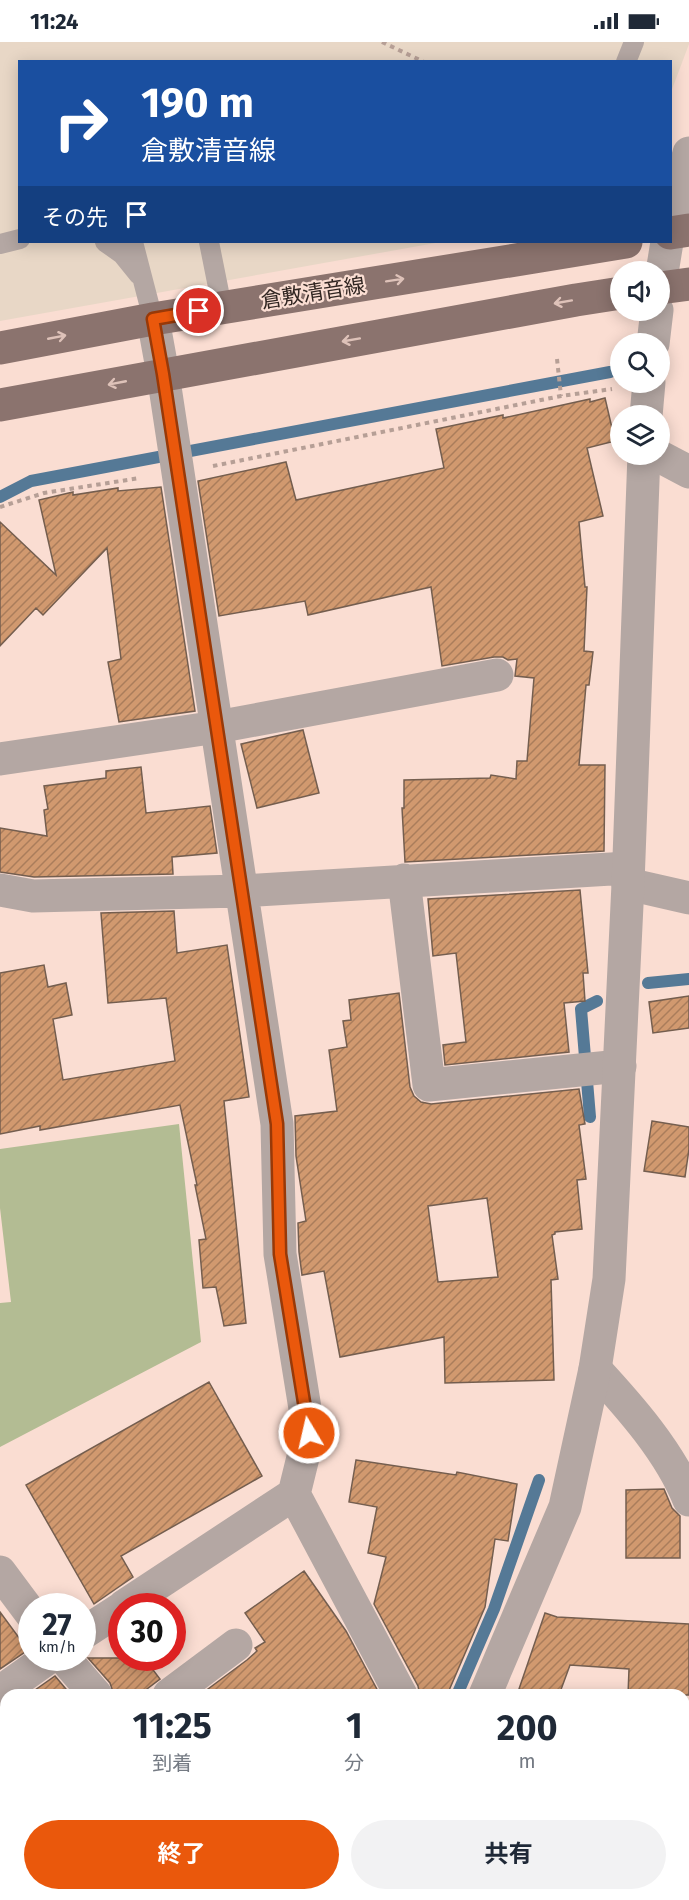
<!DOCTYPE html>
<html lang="ja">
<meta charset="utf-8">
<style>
body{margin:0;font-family:"Fira Sans","Noto Sans JP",sans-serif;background:#f2f2f3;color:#1f2937;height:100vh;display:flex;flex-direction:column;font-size:22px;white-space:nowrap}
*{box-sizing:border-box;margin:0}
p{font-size:20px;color:#747a83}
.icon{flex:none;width:33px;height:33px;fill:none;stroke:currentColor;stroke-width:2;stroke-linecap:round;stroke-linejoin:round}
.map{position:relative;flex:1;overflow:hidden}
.side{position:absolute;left:0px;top:1647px;width:690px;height:212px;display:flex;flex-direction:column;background:#fff;border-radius:18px 18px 0 0;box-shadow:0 3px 15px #0003}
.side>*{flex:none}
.hud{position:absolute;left:18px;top:18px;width:654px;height:183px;border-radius:0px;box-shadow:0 3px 15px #0003;background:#1a4fa0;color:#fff;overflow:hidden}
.tools{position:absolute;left:610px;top:219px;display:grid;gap:12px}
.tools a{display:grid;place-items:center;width:60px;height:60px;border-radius:50%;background:#fff;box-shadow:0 3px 15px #0003;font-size:30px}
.speed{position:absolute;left:18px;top:1551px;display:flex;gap:12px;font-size:30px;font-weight:700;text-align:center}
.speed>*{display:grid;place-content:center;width:78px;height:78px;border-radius:50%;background:#fff;box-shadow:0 3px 15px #0003;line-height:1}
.speed small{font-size:15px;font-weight:400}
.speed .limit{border:9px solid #d22;background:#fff;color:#111}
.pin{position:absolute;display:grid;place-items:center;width:51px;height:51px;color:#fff;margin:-26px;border:3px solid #fff;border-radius:50%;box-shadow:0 2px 6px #0007}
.me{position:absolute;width:66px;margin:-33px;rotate:351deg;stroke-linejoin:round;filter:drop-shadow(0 0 4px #0008)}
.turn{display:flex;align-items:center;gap:21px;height:126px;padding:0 24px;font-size:27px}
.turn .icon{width:78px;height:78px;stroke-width:2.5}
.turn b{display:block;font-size:42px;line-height:51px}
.then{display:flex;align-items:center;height:57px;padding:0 24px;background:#0003;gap:12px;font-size:22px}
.eta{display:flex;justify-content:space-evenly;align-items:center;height:102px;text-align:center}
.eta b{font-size:36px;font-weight:700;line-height:42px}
.primary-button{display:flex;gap:12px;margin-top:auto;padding:12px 24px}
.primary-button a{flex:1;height:69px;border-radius:36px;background:#ea580c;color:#fff;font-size:24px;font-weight:700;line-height:69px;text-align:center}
.primary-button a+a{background:#f2f2f3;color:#1f2937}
.status{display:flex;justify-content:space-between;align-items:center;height:42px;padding:0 30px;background:#fff;direction:ltr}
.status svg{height:16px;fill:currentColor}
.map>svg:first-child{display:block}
.commercial{fill:#e8d7c6}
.green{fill:#b3bc93}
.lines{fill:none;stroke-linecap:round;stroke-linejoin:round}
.stream{stroke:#557996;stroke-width:12}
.building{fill:url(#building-hatch);stroke:#745e4f;stroke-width:1.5;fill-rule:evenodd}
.path{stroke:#b69f96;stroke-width:4;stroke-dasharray:4.5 4.5;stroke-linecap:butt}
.service{stroke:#b4a7a3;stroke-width:20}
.minor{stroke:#b4a7a3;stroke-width:33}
.tertiary{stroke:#b4a7a3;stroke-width:33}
.primary{stroke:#8b736e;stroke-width:33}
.oneway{stroke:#dec2b9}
.route-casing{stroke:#983908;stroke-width:15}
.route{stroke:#ea580c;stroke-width:10}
.labels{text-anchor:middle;stroke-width:4.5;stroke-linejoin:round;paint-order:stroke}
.street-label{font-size:21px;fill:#312622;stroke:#faddd2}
</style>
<div class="status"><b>11:24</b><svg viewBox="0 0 49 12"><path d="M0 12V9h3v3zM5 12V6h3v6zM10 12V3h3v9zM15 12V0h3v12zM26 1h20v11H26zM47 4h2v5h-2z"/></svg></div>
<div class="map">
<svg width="689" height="1858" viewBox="0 0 689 1858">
<defs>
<pattern id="building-hatch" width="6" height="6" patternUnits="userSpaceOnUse" patternTransform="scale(1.5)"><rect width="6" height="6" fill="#d1996f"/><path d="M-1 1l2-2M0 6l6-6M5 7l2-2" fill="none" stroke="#aa7d5b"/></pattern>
</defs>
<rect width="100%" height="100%" fill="#faddd2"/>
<path class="commercial" d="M 0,0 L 689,0 L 689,2 L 671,50 L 670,20 L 20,20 L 20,200 L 441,200 L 0,279 Z"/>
<path class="green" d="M 179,1082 L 201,1300 L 0,1405 L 0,1261 L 11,1260 L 0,1166 L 0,1107 Z"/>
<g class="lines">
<path class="stream" d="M 0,455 L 31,439 L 610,330
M 648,941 L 689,937
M 590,1075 L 581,967 L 597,959
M 457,1653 L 494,1567 L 539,1438
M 369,1858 L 371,1852"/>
</g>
<path class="building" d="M 605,356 L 615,399 L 587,406 L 603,474 L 579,480 L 585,545 L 587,545 L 584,609 L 593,610 L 589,643 L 586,643 L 579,723 L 605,723 L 604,809 L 405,820 L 402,766 L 404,766 L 404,738 L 490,736 L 491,733 L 516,737 L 517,719 L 527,719 L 534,636 L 515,634 L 517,617 L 508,618 L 503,615 L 494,615 L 442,624 L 431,545 L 308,573 L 305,559 L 219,574 L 198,439 L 286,420 L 296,458 L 444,426 L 436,387 L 503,373 L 503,376 L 590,357 L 590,360 Z
M 161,445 L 195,669 L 119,680 L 108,620 L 121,617 L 107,506 L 43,573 L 36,566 L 0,604 L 0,480 L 56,533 L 39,458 L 73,450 L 73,453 L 118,446 L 118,449 Z
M 303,688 L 319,751 L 257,766 L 241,702 Z
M 141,725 L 146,771 L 210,764 L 217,811 L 172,815 L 173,832 L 34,835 L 0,830 L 0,786 L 47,794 L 44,768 L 48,767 L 44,744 L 106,736 L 106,729 Z
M 580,848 L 588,931 L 583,931 L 585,959 L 564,961 L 569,1010 L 445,1023 L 443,1003 L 466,1000 L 456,911 L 433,914 L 428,857 Z
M 174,869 L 177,911 L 227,903 L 249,1055 L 224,1059 L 246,1281 L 224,1284 L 216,1245 L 203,1246 L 199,1198 L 206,1197 L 195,1143 L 197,1143 L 180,1063 L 40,1088 L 40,1084 L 0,1092 L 0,931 L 44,923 L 48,945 L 66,941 L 72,973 L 53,977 L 63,1038 L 175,1019 L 166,956 L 108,961 L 101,871 Z
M 399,951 L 410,1045 L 414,1054 L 421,1060 L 431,1062 L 579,1047 L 585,1082 L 579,1083 L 586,1137 L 577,1138 L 582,1187 L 555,1190 L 555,1192 L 552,1193 L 558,1237 L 551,1238 L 554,1338 L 445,1341 L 444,1295 L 340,1315 L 324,1229 L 302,1233 L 299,1210 L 298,1181 L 306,1179 L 296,1114 L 295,1074 L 337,1069 L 329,1008 L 347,1005 L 343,979 L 351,978 L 349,958 ZM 487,1156 L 498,1235 L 438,1240 L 428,1164 Z
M 689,954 L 689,986 L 653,991 L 649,960 Z
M 652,1079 L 689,1085 L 689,1107 L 685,1135 L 644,1129 Z
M 209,1340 L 262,1434 L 121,1514 L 133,1535 L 94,1562 L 26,1443 Z
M 356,1418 L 456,1433 L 457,1430 L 517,1442 L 508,1499 L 495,1497 L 485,1565 L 447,1653 L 420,1653 L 418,1644 L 374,1562 L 386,1515 L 368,1511 L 377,1465 L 349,1460 Z
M 664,1447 L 672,1466 L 680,1474 L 680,1516 L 626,1516 L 626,1448 Z
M 304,1529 L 346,1589 L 380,1653 L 200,1653 L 247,1618 L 257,1609 L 255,1606 L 265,1600 L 245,1571 Z
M 0,1570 L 28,1608 L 0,1627 Z
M 545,1571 L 557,1575 L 689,1582 L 689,1653 L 628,1653 L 629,1627 L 570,1623 L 559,1653 L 538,1653 L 519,1647 Z
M 122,1589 L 122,1611 L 112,1595 Z
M 88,1616 L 144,1616 L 160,1637 L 139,1653 L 114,1653 L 110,1641 Z
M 55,1634 L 71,1653 L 28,1653 Z"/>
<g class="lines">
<path class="path" d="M 382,0 L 424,20
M 557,317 L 561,354
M 213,424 L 561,354 L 612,347
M 0,465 L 44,451 L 140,436"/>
<path class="service" d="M 626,20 L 634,0
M 105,200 L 122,212 L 139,233
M 133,200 L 153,277
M 209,200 L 222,265
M 0,202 L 20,197"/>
<path class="minor" d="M 153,277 L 163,332 L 277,1082 L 280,1212 L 309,1391 L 294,1452 L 401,1653
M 655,412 L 689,430
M 0,717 L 217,685 L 497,633
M 404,838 L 429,1043 L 620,1024
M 628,842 L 689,856
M 0,848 L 33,854 L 241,849 L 628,826
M 595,1327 C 630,1365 670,1410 689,1458
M 0,1530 L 32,1573
M 124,1564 L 294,1452
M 82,1592 L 122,1566
M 64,1616 L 96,1653
M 0,1650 L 48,1616
M 169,1653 L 236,1603
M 0,1845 L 6,1840
M 515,1852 L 519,1858"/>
<path class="tertiary" d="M 670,185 L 689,111
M 660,243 L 667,200
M 653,302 L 657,268
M 646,374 L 649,340
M 485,1653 L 565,1465 L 595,1327 L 609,1237 L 628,842 L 644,412
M 398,1858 L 400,1852"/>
<path class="primary" d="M 670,191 L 689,188
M 660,246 L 689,242
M 0,306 L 153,277 L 626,200
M 0,363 L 576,258 L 621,251"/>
</g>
<defs><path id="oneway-shaft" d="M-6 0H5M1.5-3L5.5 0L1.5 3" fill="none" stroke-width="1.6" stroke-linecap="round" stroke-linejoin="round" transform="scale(1.5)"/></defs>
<g class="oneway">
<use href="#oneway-shaft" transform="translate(395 238) rotate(-9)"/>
<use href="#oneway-shaft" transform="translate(563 260) rotate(170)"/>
<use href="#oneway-shaft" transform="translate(57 295) rotate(-11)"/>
<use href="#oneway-shaft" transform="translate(351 298) rotate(170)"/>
<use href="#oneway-shaft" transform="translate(117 341) rotate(169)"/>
</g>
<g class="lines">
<defs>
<path id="route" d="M 199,269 L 153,277 L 163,332 L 277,1082 L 280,1212 L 309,1391"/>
</defs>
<use href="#route" class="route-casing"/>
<use href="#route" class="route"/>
</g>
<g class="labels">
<g class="street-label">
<text transform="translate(313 251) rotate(-9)" y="7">倉敷清音線</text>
</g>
</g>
</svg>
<div class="tools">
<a><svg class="icon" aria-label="sound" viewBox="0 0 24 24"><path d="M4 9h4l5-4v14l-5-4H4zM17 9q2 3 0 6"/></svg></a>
<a><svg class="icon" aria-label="search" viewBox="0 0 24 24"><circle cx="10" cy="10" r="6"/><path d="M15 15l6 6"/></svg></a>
<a><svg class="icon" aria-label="layers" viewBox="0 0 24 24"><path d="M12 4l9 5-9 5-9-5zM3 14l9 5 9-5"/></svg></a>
</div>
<div class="speed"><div>27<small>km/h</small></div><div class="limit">30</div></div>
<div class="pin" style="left:199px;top:269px;background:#d93025"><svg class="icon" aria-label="arrive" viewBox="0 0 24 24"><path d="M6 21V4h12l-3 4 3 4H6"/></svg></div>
<svg class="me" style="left:309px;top:1391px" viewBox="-20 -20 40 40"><circle r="17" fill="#ea580c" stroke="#fff" stroke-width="3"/><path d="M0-11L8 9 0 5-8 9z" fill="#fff"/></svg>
<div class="hud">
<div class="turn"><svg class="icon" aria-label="right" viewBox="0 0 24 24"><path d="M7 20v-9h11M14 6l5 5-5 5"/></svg><div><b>190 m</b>倉敷清音線</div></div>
<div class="then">その先<svg class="icon" aria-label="arrive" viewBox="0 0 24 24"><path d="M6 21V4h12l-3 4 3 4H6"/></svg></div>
</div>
<section class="side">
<div class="eta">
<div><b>11:25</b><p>到着</p></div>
<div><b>1</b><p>分</p></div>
<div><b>200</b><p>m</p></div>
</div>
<div class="primary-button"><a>終了</a><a>共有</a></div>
</section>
</div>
